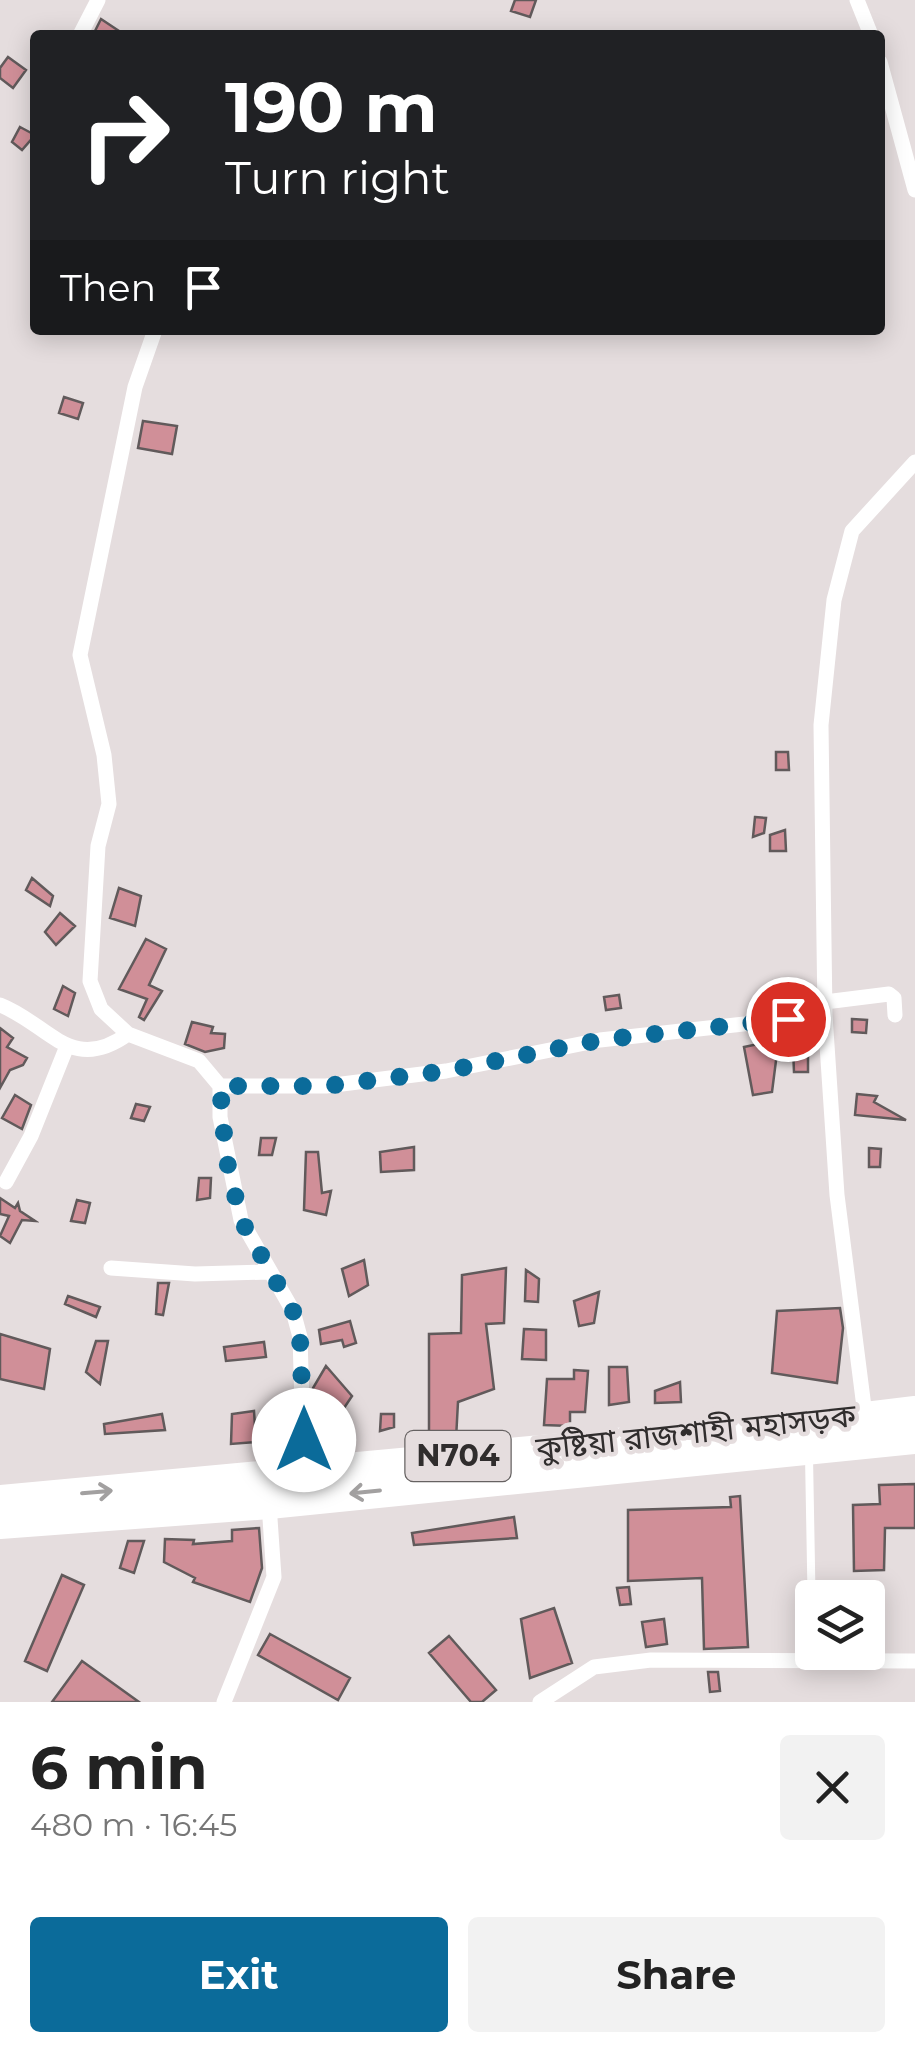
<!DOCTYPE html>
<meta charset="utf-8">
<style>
body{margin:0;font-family:Montserrat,"Noto Sans Bengali",sans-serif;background:#f2f2f2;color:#222;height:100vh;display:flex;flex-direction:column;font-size:38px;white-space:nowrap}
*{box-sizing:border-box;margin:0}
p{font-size:32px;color:#767676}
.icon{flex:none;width:55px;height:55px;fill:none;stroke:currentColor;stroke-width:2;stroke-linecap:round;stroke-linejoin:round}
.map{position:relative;height:1702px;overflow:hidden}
.panel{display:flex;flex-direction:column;background:#fff;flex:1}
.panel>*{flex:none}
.hud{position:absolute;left:30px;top:30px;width:855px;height:305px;border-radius:10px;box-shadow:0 5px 25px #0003;background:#202124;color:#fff;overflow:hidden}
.tools{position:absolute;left:795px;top:1580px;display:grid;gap:20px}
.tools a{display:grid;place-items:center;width:90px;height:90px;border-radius:10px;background:#fff;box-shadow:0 5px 25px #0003;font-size:50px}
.pin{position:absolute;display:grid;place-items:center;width:85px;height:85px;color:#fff;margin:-42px;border:5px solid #fff;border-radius:50%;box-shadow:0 2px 10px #0007}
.me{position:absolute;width:110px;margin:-55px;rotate:0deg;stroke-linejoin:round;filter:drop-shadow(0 0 8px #0008)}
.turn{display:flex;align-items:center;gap:35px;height:210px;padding:0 30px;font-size:45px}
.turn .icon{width:130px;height:130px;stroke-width:2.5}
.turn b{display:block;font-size:70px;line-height:85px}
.then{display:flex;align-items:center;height:95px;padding:0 30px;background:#0003;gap:20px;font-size:38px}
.round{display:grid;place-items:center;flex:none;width:105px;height:105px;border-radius:10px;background:#f2f2f2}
.summary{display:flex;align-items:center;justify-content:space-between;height:170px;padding:0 30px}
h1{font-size:60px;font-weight:700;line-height:75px}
.cta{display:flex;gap:20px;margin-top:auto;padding:20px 30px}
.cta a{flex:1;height:115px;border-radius:10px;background:#0b6b9a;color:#fff;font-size:40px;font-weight:700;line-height:115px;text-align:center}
.cta a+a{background:#f2f2f2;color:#222}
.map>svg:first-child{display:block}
.building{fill:#d08f98;stroke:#615a5b;stroke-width:2.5}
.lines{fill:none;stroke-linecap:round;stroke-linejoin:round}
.lane{stroke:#fff;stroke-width:8}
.street{stroke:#fff;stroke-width:15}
.highway{stroke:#fff;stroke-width:30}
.oneway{stroke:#a2a0a0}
.route{stroke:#0b6b9a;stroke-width:18;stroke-dasharray:0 32.4}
.labels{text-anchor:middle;stroke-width:9;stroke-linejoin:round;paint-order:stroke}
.shield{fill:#e5ddde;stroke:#666262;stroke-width:2.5}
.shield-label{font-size:30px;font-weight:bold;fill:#302d2d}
.street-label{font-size:32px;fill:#302d2d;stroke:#e5ddde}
</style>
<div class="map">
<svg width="915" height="1702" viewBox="0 0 915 1702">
<rect width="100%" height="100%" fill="#e5ddde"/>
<path class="building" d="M 515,0 L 536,0 L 530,17 L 511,11 Z
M 101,19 L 125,35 L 93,35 Z
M 8,57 L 26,70 L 13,88 L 0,78 L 0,68 Z
M 20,127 L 35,135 L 22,150 L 12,142 Z
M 64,397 L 83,403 L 78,419 L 59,413 Z
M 143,421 L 177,426 L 172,454 L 138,448 Z
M 776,752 L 788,752 L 789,770 L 776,770 Z
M 755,817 L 766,818 L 764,833 L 753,837 Z
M 785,830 L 786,851 L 770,851 L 770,835 Z
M 32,878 L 53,896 L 50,906 L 26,890 Z
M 119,888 L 141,896 L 135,926 L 110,918 Z
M 60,913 L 75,926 L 56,945 L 45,932 Z
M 146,939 L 166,949 L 149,985 L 162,991 L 144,1020 L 139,1017 L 147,999 L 119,989 Z
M 63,986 L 75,993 L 68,1016 L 54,1009 Z
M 619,995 L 621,1008 L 606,1010 L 604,997 Z
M 852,1019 L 867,1020 L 866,1033 L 852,1032 Z
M 192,1022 L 213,1027 L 211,1033 L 225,1034 L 224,1048 L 205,1052 L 185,1044 Z
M 0,1028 L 13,1038 L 7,1047 L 27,1058 L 23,1065 L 10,1070 L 0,1088 Z
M 763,1043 L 778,1045 L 772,1092 L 753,1095 L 744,1047 Z
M 793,1048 L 808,1048 L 808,1072 L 794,1072 Z
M 857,1094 L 877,1096 L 874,1102 L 906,1120 L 855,1115 Z
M 15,1095 L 31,1105 L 22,1129 L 2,1118 Z
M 136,1104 L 150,1107 L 144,1121 L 131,1118 Z
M 261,1138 L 276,1138 L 272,1155 L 259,1155 Z
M 414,1147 L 414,1170 L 381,1172 L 380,1152 Z
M 869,1148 L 881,1149 L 880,1167 L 869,1167 Z
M 306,1152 L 318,1152 L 322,1193 L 331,1191 L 326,1215 L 304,1210 Z
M 199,1178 L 211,1178 L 210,1198 L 197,1200 Z
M 0,1198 L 15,1208 L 18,1203 L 20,1211 L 35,1221 L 22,1220 L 10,1243 L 0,1236 L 9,1216 L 0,1214 Z
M 77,1200 L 90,1203 L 85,1223 L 71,1221 Z
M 364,1260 L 368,1285 L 349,1296 L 342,1269 Z
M 506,1268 L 504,1323 L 486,1324 L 494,1389 L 458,1402 L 456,1439 L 429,1439 L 429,1334 L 461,1333 L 462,1275 Z
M 526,1270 L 539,1279 L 538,1302 L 525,1301 Z
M 158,1283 L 169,1283 L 163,1315 L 156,1314 Z
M 599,1292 L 594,1323 L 579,1326 L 574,1301 Z
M 68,1296 L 100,1307 L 96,1317 L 65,1304 Z
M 840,1308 L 843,1328 L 837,1383 L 772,1373 L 777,1311 Z
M 350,1321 L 356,1343 L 344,1347 L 342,1340 L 321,1344 L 319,1330 Z
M 524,1329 L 546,1330 L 546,1360 L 522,1359 Z
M 0,1334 L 50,1349 L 44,1389 L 0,1379 Z
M 96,1341 L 108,1341 L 100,1384 L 86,1372 Z
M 264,1342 L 266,1357 L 226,1361 L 224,1347 Z
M 326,1366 L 352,1396 L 340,1414 L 342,1445 L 314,1445 L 314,1422 L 335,1424 L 313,1401 L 313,1388 Z
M 609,1367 L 627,1367 L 629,1402 L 609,1405 Z
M 574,1370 L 588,1371 L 585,1412 L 570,1412 L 570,1426 L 544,1425 L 547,1379 L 574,1379 Z
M 680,1382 L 681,1402 L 655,1403 L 655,1391 Z
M 254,1411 L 256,1442 L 231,1444 L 232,1414 Z
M 162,1414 L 165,1430 L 105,1434 L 104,1424 Z
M 381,1414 L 394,1414 L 394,1427 L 380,1431 Z
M 915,1484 L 915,1528 L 885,1528 L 884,1570 L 854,1571 L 853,1505 L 880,1504 L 879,1485 Z
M 740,1496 L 748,1647 L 704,1649 L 702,1578 L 628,1581 L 628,1510 L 731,1507 L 730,1497 Z
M 514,1517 L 517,1538 L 414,1545 L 412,1533 Z
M 259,1528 L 262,1568 L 250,1602 L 193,1582 L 195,1578 L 164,1562 L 165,1539 L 194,1540 L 193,1544 L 232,1541 L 232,1530 Z
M 128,1541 L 144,1541 L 134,1573 L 120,1568 Z
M 62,1575 L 84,1585 L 47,1671 L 25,1661 Z
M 629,1587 L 631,1604 L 620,1605 L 617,1588 Z
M 554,1608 L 572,1663 L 530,1678 L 521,1619 Z
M 664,1619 L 667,1644 L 646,1647 L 642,1622 Z
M 270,1634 L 350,1678 L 338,1700 L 258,1655 Z
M 449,1636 L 496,1690 L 482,1702 L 471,1702 L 429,1653 Z
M 82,1661 L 139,1702 L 52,1702 Z
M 708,1672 L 718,1672 L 720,1691 L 710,1692 Z"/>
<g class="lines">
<path class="lane" d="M 809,1456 L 812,1621"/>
<path class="street" d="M 857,0 L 871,35
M 80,35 L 98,0
M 880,62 L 915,190
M 825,1002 L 889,994 L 894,998 L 895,1015
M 0,1005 C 49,1024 71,1075 128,1034 L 199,1061 L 220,1086 L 220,1117 L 241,1220 L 293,1311 L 300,1337 L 304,1471
M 128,1034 L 101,1009 L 90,981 L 98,846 L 109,804 L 104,755 L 80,655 L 135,387 L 155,330
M 220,1086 L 326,1086 L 446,1071 L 600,1040 L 825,1015
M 6,1182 L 31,1136 L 67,1046
M 111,1268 L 195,1274 L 269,1272
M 865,1415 L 837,1195 L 825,1015 L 821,725 L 834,600 L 852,531 L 915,462
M 224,1702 L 274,1577 L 269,1504
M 540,1702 L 594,1667 L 651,1660 L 915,1661"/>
<path class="highway" d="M 0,1500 L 767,1429 L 915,1411
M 0,1524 L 269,1504 L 915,1439"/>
</g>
<defs><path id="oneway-shaft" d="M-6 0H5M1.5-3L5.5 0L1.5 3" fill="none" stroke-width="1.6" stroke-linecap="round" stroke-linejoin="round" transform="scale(2.5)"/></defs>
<g class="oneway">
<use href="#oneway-shaft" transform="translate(97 1492) rotate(-5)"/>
<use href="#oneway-shaft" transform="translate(365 1492) rotate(174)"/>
</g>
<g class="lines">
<path class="route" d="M 304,1440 L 300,1337 L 293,1311 L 241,1220 L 226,1157 L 220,1086 L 326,1086 L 446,1071 L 600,1040 L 788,1019"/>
</g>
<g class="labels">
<rect class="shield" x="405.5" y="1431" width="105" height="50" rx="8"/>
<g class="shield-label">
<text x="458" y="1466">N704</text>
</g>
<g class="street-label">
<text transform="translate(696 1432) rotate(-6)" y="11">কুষ্টিয়া রাজশাহী মহাসড়ক</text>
</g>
</g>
</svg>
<div class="tools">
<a><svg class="icon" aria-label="layers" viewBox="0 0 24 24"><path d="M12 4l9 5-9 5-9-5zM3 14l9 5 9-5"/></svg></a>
</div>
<div class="pin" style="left:788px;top:1019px;background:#d93025"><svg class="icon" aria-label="arrive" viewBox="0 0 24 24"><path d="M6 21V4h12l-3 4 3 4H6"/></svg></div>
<svg class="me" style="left:304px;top:1440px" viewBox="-20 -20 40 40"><circle r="19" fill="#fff"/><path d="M0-13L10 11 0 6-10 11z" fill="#0b6b9a"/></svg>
<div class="hud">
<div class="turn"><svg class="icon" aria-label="right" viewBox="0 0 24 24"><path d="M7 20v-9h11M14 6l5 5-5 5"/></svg><div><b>190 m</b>Turn right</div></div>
<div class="then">Then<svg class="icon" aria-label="arrive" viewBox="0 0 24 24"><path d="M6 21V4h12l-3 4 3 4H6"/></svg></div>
</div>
</div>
<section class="panel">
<div class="summary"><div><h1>6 min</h1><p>480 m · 16:45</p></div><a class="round"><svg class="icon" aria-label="close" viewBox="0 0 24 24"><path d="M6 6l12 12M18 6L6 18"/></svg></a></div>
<div class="cta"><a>Exit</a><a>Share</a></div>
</section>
